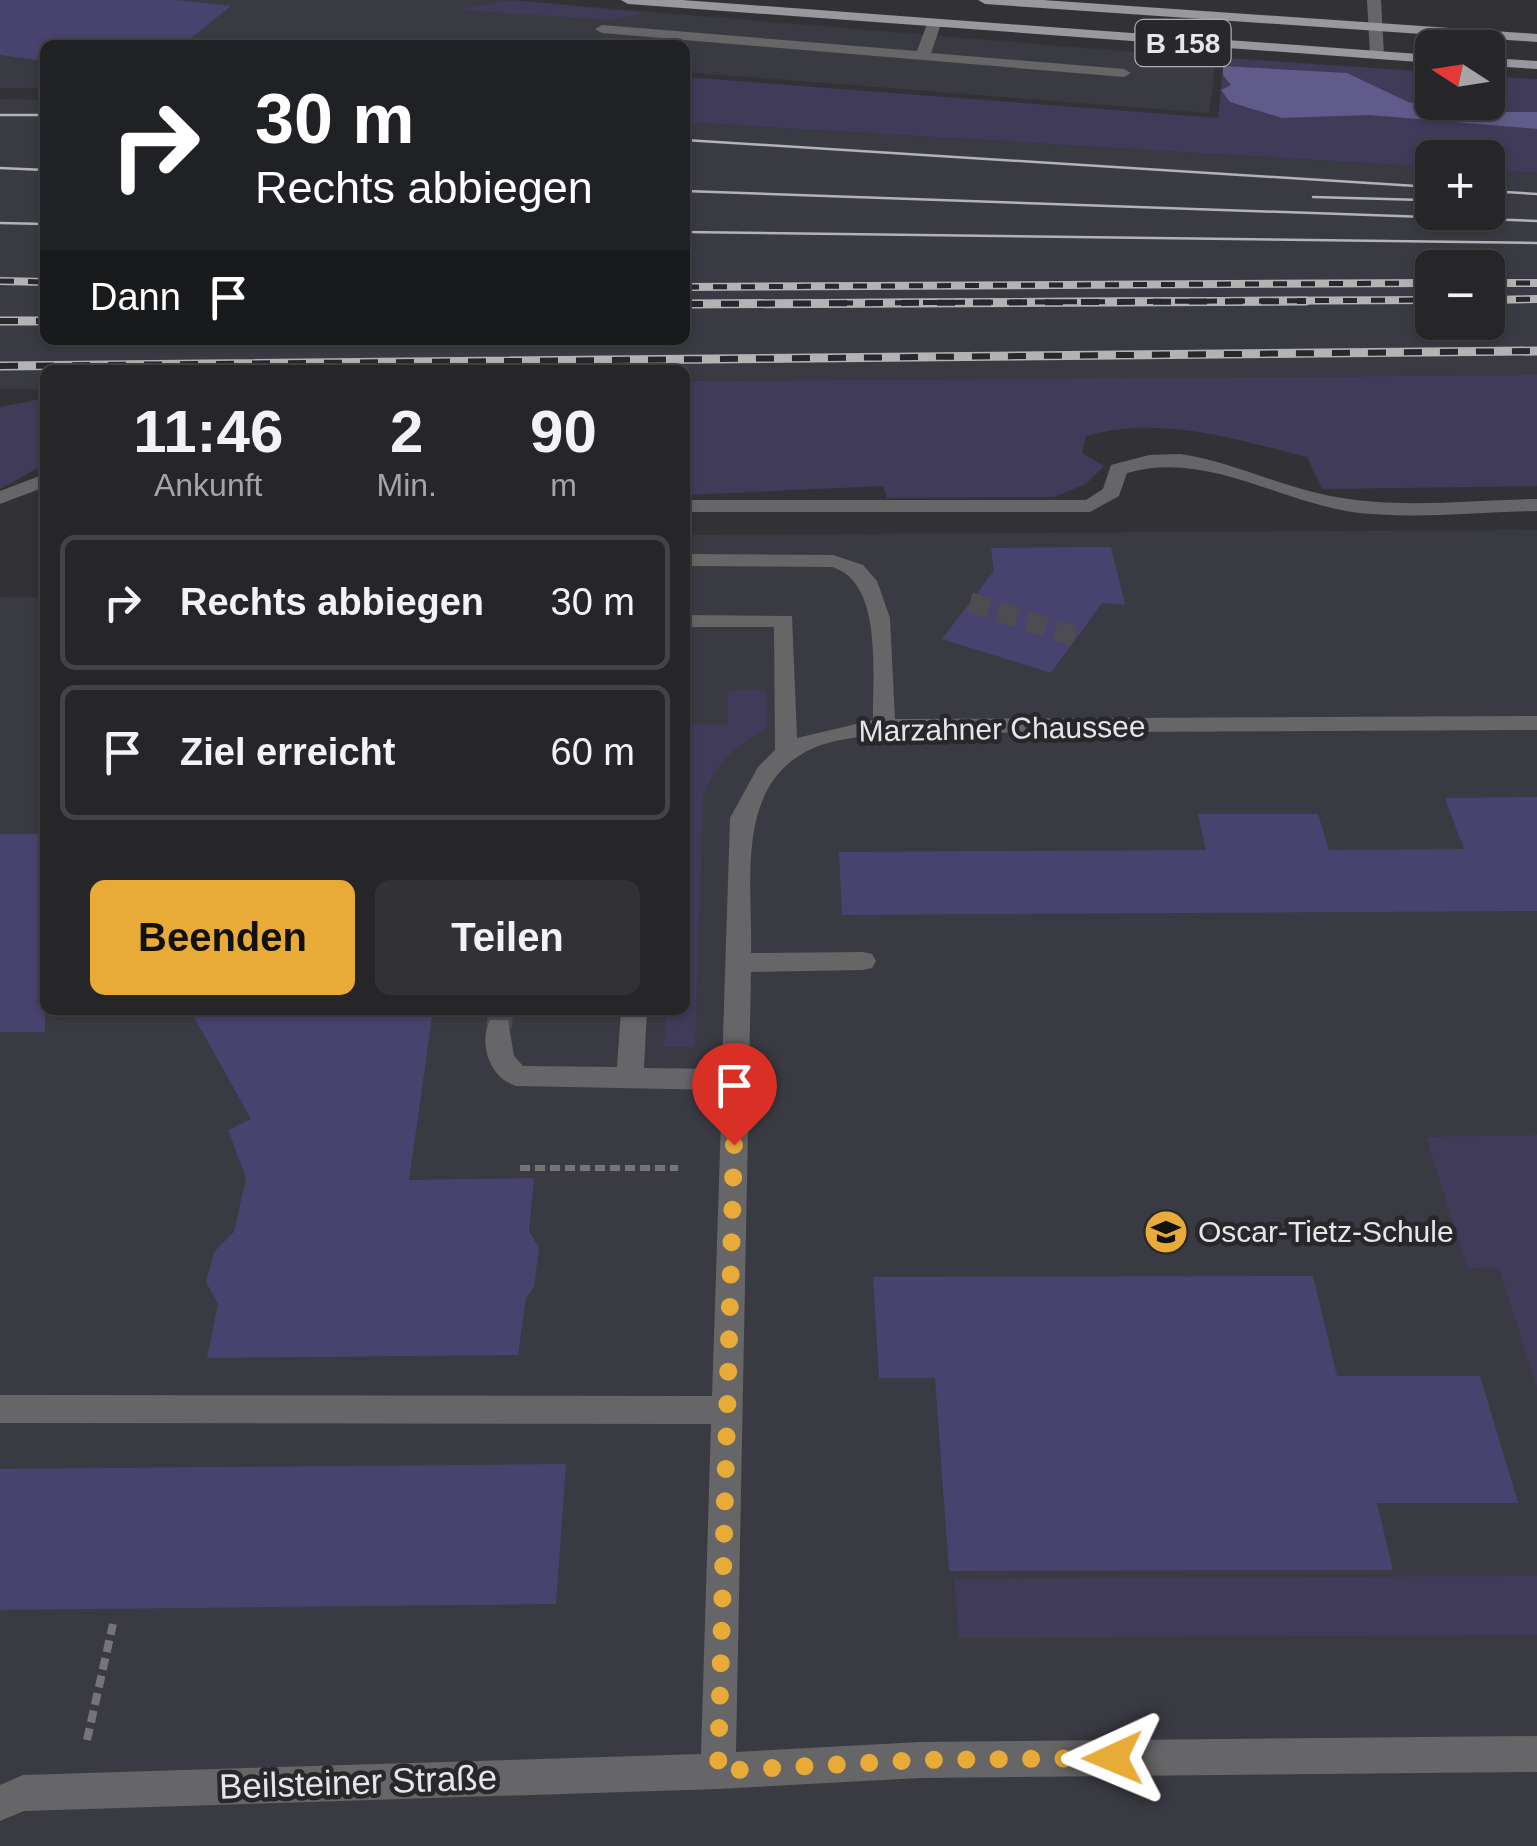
<!DOCTYPE html>
<html lang="de">
<meta charset="utf-8">
<style>
body{margin:0;font-family:Arial,sans-serif;background:#323234;color:#f1f3f6;height:100vh;display:flex;flex-direction:column;font-size:38px;white-space:nowrap}
*{box-sizing:border-box;margin:0}
p{font-size:32px;color:#a4a5a8}
.icon{flex:none;width:55px;height:55px;fill:none;stroke:currentColor;stroke-width:2;stroke-linecap:round;stroke-linejoin:round}
.map{position:relative;flex:1;overflow:hidden}
.drawer{position:absolute;left:40px;top:365px;width:650px;height:650px;display:flex;flex-direction:column;background:#262628;border-radius:15px;box-shadow:0 2px 8px #0004,0 0 0 2px #424345}
.drawer>*{flex:none}
.banner{position:absolute;left:40px;top:40px;width:650px;height:305px;border-radius:15px;box-shadow:0 2px 8px #0004,0 0 0 2px #424345;background:#202124;color:#fff;overflow:hidden}
.needle{width:65px;rotate:282deg}
.tools{position:absolute;left:1415px;top:30px;display:grid;gap:20px}
.tools a{display:grid;place-items:center;width:90px;height:90px;border-radius:15px;background:#262628;box-shadow:0 2px 8px #0004,0 0 0 2px #424345;font-size:50px}
.pin{position:absolute;display:grid;place-items:center;width:85px;height:85px;color:#fff;margin:-102px -42px;border-radius:50% 50% 50% 0;rotate:-45deg;box-shadow:0 0 10px #0007}
.pin .icon{rotate:45deg}
.me{position:absolute;width:110px;margin:-55px;rotate:269deg;stroke-linejoin:round;filter:drop-shadow(0 0 8px #0008)}
.turn{display:flex;align-items:center;gap:35px;height:210px;padding:0 50px;font-size:45px}
.turn .icon{width:130px;height:130px;stroke-width:2.5}
.turn b{display:block;font-size:70px;line-height:85px}
.then{display:flex;align-items:center;height:95px;padding:0 50px;background:#0003;gap:20px;font-size:38px}
.eta{display:flex;justify-content:space-evenly;align-items:center;height:170px;text-align:center}
.eta b{font-size:60px;font-weight:600;line-height:70px}
.cta{display:flex;gap:20px;margin-top:auto;padding:20px 50px}
.cta a{flex:1;height:115px;border-radius:15px;background:#e8ab37;color:#111;font-size:40px;font-weight:600;line-height:115px;text-align:center}
.cta a+a{background:#323234;color:#f1f3f6}
ul{padding:0;list-style:none}
li{display:flex;align-items:center;gap:30px;height:135px;margin:0 20px 15px;padding:0 30px;border:5px solid #424345;border-radius:15px}
li div{flex:1}
li b{display:block;font-size:38px}
li em{font-style:normal}
.map>svg:first-child{display:block}
.built{fill:#3a3a43;fill-rule:evenodd}
.green{fill:#3f3b59}
.forest{fill:#605b89}
.building{fill:#48426e}
.lines{fill:none;stroke-linecap:round;stroke-linejoin:round}
.minor-tunnel-far1{stroke:#4d4d51;stroke-width:20;stroke-dasharray:20 10;stroke-linecap:butt}
.minor-tunnel{stroke:#4d4d51;stroke-width:25;stroke-dasharray:25 12;stroke-linecap:butt}
.path-far1{stroke:#757579;stroke-width:6;stroke-dasharray:10 5;stroke-linecap:butt}
.path{stroke:#757579;stroke-width:8;stroke-dasharray:12 6;stroke-linecap:butt}
.minor{fill:#666668;fill-rule:evenodd}
.major{fill:#99989d;fill-rule:evenodd}
.tram{stroke:#b3b3b6;stroke-width:2.5}
.rail-far1-casing{stroke:#b3b3b6;stroke-width:8}
.rail-casing{stroke:#b3b3b6;stroke-width:9}
.rail-far1{stroke:#28282c;stroke-width:5;stroke-dasharray:14;stroke-linecap:butt}
.rail{stroke:#28282c;stroke-width:6;stroke-dasharray:18;stroke-linecap:butt}
.route{stroke:#e8ab37;stroke-width:18;stroke-dasharray:0 32.4}
.labels{text-anchor:middle;stroke-width:9;stroke-linejoin:round;paint-order:stroke}
.shield{fill:#28282c;stroke:#adadb0;stroke-width:2.5}
.shield-label{font-size:28px;font-weight:bold;fill:#e6e6e9}
.street-label{font-size:30px;fill:#e6e6e9;stroke:#28282c}
.poi-label{font-size:30px;fill:#e6e6e9;stroke:#28282c;text-anchor:start}
.near-street-label{font-size:35px;fill:#e6e6e9;stroke:#28282c}
</style>
<div class="map">
<svg width="1537" height="1846" viewBox="0 0 1537 1846">
<rect width="100%" height="100%" fill="#323236"/>
<path class="built" d="M 0,0 L 508,0 L 1216,59 L 1209,113 L 685,72 L 685,45 L 45,45 L 45,88 L 0,88 Z
M 0,99 L 45,100 L 45,340 L 685,340 L 685,122 L 1432,167 L 1432,212 L 1488,212 L 1488,170 L 1537,173 L 1537,375 L 685,381 L 685,370 L 45,370 L 45,389 L 0,389 ZM 1432,268 L 1488,268 L 1488,322 L 1432,322 Z
M 1537,530 L 1537,1846 L 0,1846 L 0,597 L 45,598 L 45,1010 L 685,1010 L 685,535 Z"/>
<path class="green" d="M 513,0 L 644,13 L 612,20 L 456,10 Z
M 1224,58 L 1432,72 L 1432,102 L 1488,102 L 1488,76 L 1537,79 L 1537,173 L 1488,170 L 1488,158 L 1432,158 L 1432,167 L 685,122 L 685,77 L 1218,118 Z
M 1537,375 L 1537,486 L 1322,489 L 1307,457 C 1234,439 1161,415 1086,436 L 1082,453 L 1104,466 L 1086,484 L 1054,497 L 887,498 L 883,486 L 685,495 L 685,381 Z
M 45,398 L 45,464 L 0,489 L 0,407 Z
M 766,689 L 767,729 C 737,744 714,764 703,796 L 695,1047 L 664,1047 L 666,1010 L 685,1010 L 685,725 L 728,724 L 728,691 Z
M 1537,1135 L 1537,1387 L 1499,1269 L 1467,1268 L 1426,1137 Z
M 1537,1576 L 1537,1635 L 959,1638 L 954,1579 Z"/>
<path class="forest" d="M 1223,66 L 1347,73 L 1408,102 L 1488,112 L 1537,112 L 1537,129 L 1369,115 L 1282,118 L 1230,102 L 1221,90 L 1231,85 L 1223,75 Z"/>
<path class="building" d="M 0,0 L 175,0 L 231,6 L 182,45 L 45,45 L 45,61 L 0,55 Z
M 1111,547 L 1125,605 L 1102,603 L 1051,673 L 942,639 L 994,571 L 991,548 Z
M 1537,797 L 1537,911 L 842,915 L 839,852 L 1206,850 L 1198,814 L 1318,814 L 1329,850 L 1464,849 L 1445,798 Z
M 0,834 L 45,834 L 45,1032 L 0,1032 Z
M 190,1010 L 433,1010 L 409,1180 L 534,1178 L 529,1231 L 539,1248 L 534,1287 L 526,1298 L 518,1355 L 207,1358 L 218,1304 L 206,1282 L 214,1252 L 234,1232 L 246,1178 L 228,1130 L 251,1119 Z
M 1313,1276 L 1337,1376 L 1480,1376 L 1518,1503 L 1377,1503 L 1393,1570 L 949,1571 L 935,1378 L 879,1378 L 873,1277 Z
M 566,1464 L 556,1604 L 0,1610 L 0,1469 Z"/>
<g class="lines">
<path class="minor-tunnel-far1" d="M 970,602 L 1076,637"/>
<path class="minor-tunnel" d="M 499,1027 L 501,1010"/>
<path class="path-far1" d="M 520,1168 L 678,1168"/>
<path class="path" d="M 87,1740 L 113,1624"/>
<path class="minor" d="M 1367,0 L 1381,0 L 1384,55 L 1377,59 L 1370,55 Z
M 934,20 L 941,24 L 931,53 L 1124,69 L 1131,73 L 1124,77 L 602,33 L 595,29 L 602,25 L 917,51 L 927,24 Z
M 1180,454 C 1234,462 1283,488 1336,497 C 1402,509 1471,500 1537,499 L 1537,511 C 1478,512 1418,519 1359,513 C 1279,503 1208,450 1127,473 L 1119,496 L 1090,512 L 685,512 L 685,500 L 1086,500 L 1103,489 L 1111,465 L 1149,455 Z
M 45,474 L 45,487 L 0,504 L 0,491 Z
M 685,554 L 833,555 L 863,565 L 877,581 L 890,618 L 895,719 L 1537,716 L 1537,730 L 884,733 C 857,738 826,739 802,754 C 735,793 753,888 751,953 L 863,952 L 872,954 L 876,961 L 872,968 L 863,970 L 751,972 L 736,1752 L 920,1742 L 1537,1736 L 1537,1772 L 920,1778 L 718,1789 L 24,1811 L 0,1821 L 0,1785 L 23,1775 L 701,1754 L 711,1424 L 0,1423 L 0,1395 L 712,1396 L 722,1090 L 516,1086 C 490,1078 478,1044 490,1020 L 508,1020 L 514,1056 L 523,1066 L 617,1067 L 621,1010 L 647,1010 L 644,1068 L 722,1069 L 730,818 L 758,767 L 775,750 L 774,627 L 685,627 L 685,615 L 792,616 L 797,738 L 873,720 C 872,677 884,582 832,567 L 685,566 Z"/>
<path class="major" d="M 621,0 L 682,0 L 1432,55 L 1432,63 L 628,4 Z
M 978,0 L 1043,0 L 1537,34 L 1537,42 L 985,4 Z
M 1488,58 L 1537,61 L 1537,69 L 1488,66 Z"/>
<path class="tram" d="M 0,115 L 45,115
M 685,140 L 1432,187
M 0,168 L 45,170
M 685,191 L 1537,221
M 1488,191 L 1537,194
M 1313,197 L 1423,200
M 0,223 L 45,224
M 685,232 L 1537,243"/>
<defs>
<path id="rail-far1" d="M 0,281 L 45,282
M 1488,283 L 1537,283
M 685,287 L 1432,283
M 1488,300 L 1537,299
M 839,303 L 1432,300"/>
<path id="rail" d="M 685,304 L 1306,301
M 0,321 L 45,321
M 0,366 L 1537,351"/>
</defs>
<use href="#rail-far1" class="rail-far1-casing"/>
<use href="#rail" class="rail-casing"/>
<use href="#rail-far1" class="rail-far1"/>
<use href="#rail" class="rail"/>
</g>
<g class="lines">
<path class="route" d="M 734,1145 L 718,1771 L 920,1760 L 1113,1758"/>
</g>
<defs>
<symbol id="school-disc" viewBox="-11 -11 22 22"><circle r="9.5" fill="#e8ab37" stroke="#28282c"/><path d="M0-5L7-2L0 1L-7-2ZM-4 1L0 2.5L4 1V4Q0 6-4 4Z" fill="#111"/></symbol>
</defs>
<g fill-rule="evenodd">
<use href="#school-disc" x="1141" y="1207" width="50" height="50"/>
</g>
<g class="labels">
<rect class="shield" x="1135.5" y="20" width="95" height="46" rx="8"/>
<g class="shield-label">
<text x="1183" y="53">B 158</text>
</g>
<g class="street-label">
<text transform="translate(1002 729) rotate(-1)" y="10">Marzahner Chaussee</text>
</g>
<g class="poi-label">
<text x="1198" y="1242">Oscar-Tietz-Schule</text>
</g>
<g class="near-street-label">
<text transform="translate(358 1782) rotate(-2)" y="12">Beilsteiner Straße</text>
</g>
</g>
</svg>
<div class="tools">
<a><svg class="needle" viewBox="-14 -14 28 28"><path d="M0-13l5 13h-10z" fill="#e53935"/><path d="M0 13l5-13h-10z" fill="#a4a5a8"/></svg></a>
<a>+</a>
<a>−</a>
</div>
<div class="pin" style="left:734px;top:1145px;background:#d93025"><svg class="icon" aria-label="arrive" viewBox="0 0 24 24"><path d="M6 21V4h12l-3 4 3 4H6"/></svg></div>
<svg class="me" style="left:1113px;top:1758px" viewBox="-20 -20 40 40"><path d="M0-17L14 15 0 8-14 15z" fill="#e8ab37" stroke="#fff" stroke-width="4"/></svg>
<div class="banner">
<div class="turn"><svg class="icon" aria-label="right" viewBox="0 0 24 24"><path d="M7 20v-9h11M14 6l5 5-5 5"/></svg><div><b>30 m</b>Rechts abbiegen</div></div>
<div class="then">Dann<svg class="icon" aria-label="arrive" viewBox="0 0 24 24"><path d="M6 21V4h12l-3 4 3 4H6"/></svg></div>
</div>
<section class="drawer">
<div class="eta">
<div><b>11:46</b><p>Ankunft</p></div>
<div><b>2</b><p>Min.</p></div>
<div><b>90</b><p>m</p></div>
</div>
<ul>
<li><svg class="icon" aria-label="right" viewBox="0 0 24 24"><path d="M7 20v-9h11M14 6l5 5-5 5"/></svg><div><b>Rechts abbiegen</b></div><em>30 m</em></li>
<li><svg class="icon" aria-label="arrive" viewBox="0 0 24 24"><path d="M6 21V4h12l-3 4 3 4H6"/></svg><div><b>Ziel erreicht</b></div><em>60 m</em></li>
</ul>
<div class="cta"><a>Beenden</a><a>Teilen</a></div>
</section>
</div>
